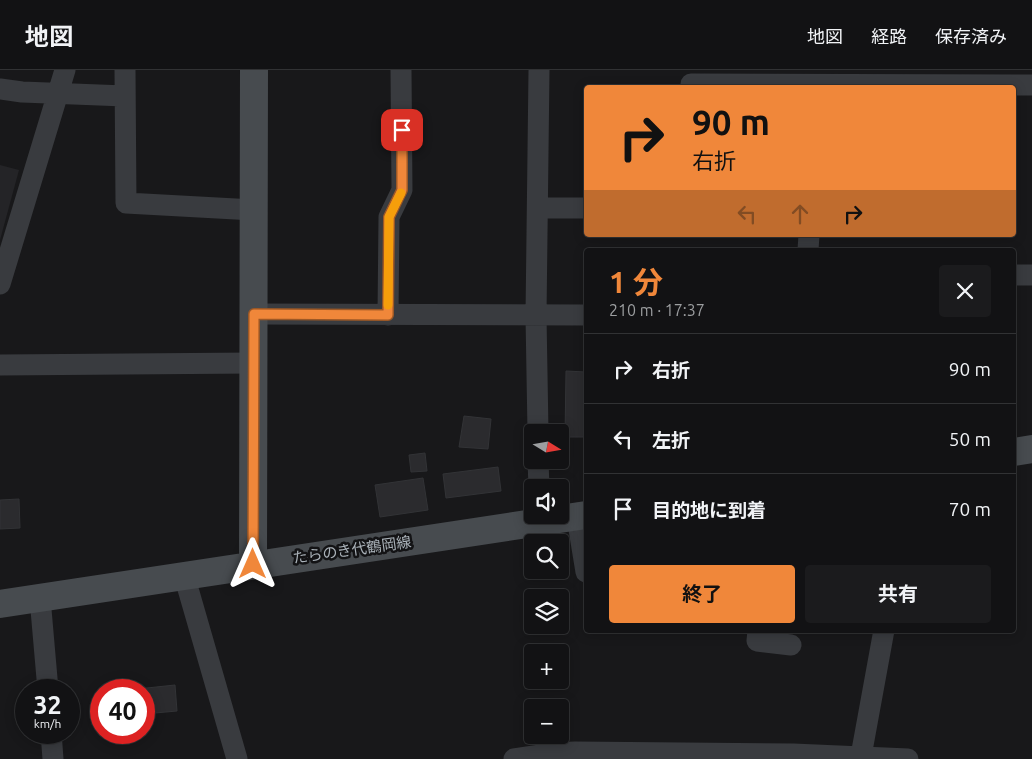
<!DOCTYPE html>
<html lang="ja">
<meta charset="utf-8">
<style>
body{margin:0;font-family:Ubuntu,"Noto Sans JP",sans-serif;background:#1b1b1d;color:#f1f3f6;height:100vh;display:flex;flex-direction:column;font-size:19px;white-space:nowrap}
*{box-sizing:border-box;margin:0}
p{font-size:16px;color:#9c9ea0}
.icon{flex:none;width:28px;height:28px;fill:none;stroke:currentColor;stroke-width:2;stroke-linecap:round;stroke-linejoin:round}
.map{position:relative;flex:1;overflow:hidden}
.details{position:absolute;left:584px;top:178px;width:432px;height:385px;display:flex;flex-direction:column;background:#121214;border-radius:5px;box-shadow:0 2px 12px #0003,0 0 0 1px #313234}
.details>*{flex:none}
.banner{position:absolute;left:584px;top:15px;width:432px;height:152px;border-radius:5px;box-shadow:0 2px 12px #0003,0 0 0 1px #313234;background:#f0873a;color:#111;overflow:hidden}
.needle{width:32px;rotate:101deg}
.tools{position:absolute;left:524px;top:354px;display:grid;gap:10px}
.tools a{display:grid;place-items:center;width:45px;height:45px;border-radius:5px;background:#121214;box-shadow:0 2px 12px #0003,0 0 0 1px #313234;font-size:25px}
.speed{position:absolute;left:15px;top:609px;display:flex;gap:10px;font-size:25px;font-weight:700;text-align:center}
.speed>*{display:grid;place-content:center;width:65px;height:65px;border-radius:50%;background:#121214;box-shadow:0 2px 12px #0003,0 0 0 1px #313234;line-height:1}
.speed small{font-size:12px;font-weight:400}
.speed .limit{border:8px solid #d22;background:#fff;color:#111}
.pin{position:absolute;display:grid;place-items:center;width:42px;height:42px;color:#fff;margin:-21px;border-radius:10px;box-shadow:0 2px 8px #0006}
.me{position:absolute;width:55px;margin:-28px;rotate:0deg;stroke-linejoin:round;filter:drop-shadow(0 0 4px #0008)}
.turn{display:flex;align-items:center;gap:18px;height:105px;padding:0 25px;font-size:22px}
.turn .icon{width:65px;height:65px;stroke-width:2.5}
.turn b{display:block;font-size:35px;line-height:42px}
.lanes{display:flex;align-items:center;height:48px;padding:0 25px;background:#0003;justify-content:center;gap:25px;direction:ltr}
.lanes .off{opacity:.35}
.round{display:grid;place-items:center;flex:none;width:52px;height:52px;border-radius:5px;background:#1b1b1d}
.summary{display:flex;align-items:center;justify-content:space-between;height:85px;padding:0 25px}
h1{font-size:30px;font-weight:700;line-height:38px;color:#f0873a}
.cta{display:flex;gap:10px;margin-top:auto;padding:10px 25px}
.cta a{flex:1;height:58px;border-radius:5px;background:#f0873a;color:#111;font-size:20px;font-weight:700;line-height:58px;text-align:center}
.cta a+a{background:#1b1b1d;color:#f1f3f6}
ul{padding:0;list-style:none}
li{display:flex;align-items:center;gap:15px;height:70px;padding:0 25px;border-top:1px solid #313234}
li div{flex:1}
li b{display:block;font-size:19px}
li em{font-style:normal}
header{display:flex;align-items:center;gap:30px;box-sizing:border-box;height:70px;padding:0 25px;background:#121214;border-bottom:1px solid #313234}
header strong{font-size:24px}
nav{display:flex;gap:28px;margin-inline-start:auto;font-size:18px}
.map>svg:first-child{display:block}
.built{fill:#242427}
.building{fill:#2b2b2e;stroke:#323336}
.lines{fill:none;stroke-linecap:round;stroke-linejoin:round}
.street{stroke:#393b3f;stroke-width:21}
.secondary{stroke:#474b4f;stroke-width:28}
.route-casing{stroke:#9c5826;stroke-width:12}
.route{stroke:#f0873a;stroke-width:9}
.slow{stroke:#f59e0b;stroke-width:9}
.labels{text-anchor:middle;stroke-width:5;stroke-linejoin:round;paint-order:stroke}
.street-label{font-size:15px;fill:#aab2b9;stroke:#131315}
</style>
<header>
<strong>地図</strong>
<nav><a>地図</a><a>経路</a><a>保存済み</a></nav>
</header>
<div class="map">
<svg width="1032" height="689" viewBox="0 0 1032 689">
<rect width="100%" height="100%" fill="#18181a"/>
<path class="built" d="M 0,95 L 19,100 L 0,170 Z"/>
<path class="building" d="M 566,301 L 586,302 L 586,367 L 565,367 Z
M 464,346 L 491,349 L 488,379 L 459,377 Z
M 425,383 L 427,401 L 411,402 L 409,385 Z
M 498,397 L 501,421 L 446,428 L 443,404 Z
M 423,408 L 428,440 L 380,447 L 375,415 Z
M 19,429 L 20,458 L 0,459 L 0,430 Z
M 175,615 L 177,641 L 144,644 L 144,620 L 128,620 Z"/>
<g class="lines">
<path class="street" d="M 125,0 L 126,133 L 254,140
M 691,14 L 1032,15
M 0,19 L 22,22 L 125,26
M 539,138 L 586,138
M 808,180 L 809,165
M 1014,205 L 1032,205
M 0,214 L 65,0
M 254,244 L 586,245
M 388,245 L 389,147 L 402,120 L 401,0
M 0,295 L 253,293
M 538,362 L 536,246 L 539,0
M 538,390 L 539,418
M 577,447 L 586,502
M 184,505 L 237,689
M 40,528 L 48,620
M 758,560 L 757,571 L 791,575
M 51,662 L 53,689
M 861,686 L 884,560
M 514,689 L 554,683 L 575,682 L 793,684 L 908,689"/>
<path class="secondary" d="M 1014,382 L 1032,379
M 253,495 L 254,0
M 0,534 L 586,445"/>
</g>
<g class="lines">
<defs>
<path id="route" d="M 253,494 L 254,244 L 388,245 L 389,147 L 402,120 L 402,60"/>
</defs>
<use href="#route" class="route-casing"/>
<use href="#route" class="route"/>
<path class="slow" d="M 388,235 L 389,147 L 401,123"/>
</g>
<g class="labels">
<g class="street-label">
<text transform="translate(352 480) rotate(-8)" y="5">たらのき代鶴岡線</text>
</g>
</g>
</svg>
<div class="tools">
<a><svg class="needle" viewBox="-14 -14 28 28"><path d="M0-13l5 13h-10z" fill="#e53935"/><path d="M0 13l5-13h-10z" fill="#9c9ea0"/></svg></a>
<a><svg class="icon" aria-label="sound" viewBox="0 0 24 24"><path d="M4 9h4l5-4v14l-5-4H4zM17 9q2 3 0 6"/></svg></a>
<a><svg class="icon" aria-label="search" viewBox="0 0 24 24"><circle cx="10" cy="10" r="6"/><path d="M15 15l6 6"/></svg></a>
<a><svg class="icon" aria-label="layers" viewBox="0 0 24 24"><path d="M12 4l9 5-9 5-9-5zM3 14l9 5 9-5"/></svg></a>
<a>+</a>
<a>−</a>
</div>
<div class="speed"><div>32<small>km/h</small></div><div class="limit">40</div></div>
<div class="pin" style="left:402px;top:60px;background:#d93025"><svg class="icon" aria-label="arrive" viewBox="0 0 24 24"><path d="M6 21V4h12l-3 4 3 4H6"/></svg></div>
<svg class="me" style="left:253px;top:494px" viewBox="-20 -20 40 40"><path d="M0-17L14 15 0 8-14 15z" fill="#f0873a" stroke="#fff" stroke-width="4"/></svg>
<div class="banner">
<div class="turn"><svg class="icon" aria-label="right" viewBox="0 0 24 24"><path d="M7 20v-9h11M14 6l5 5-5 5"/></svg><div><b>90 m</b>右折</div></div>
<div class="lanes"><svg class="icon off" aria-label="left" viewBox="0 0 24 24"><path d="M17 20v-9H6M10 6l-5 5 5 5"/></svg><svg class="icon off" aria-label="ahead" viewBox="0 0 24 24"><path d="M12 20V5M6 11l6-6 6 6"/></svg><svg class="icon" aria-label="right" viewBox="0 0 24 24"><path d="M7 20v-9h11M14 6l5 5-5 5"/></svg></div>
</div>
<section class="details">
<div class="summary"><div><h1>1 分</h1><p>210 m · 17:37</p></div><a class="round"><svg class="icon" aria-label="close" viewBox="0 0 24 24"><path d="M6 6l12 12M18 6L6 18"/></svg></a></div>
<ul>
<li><svg class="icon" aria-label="right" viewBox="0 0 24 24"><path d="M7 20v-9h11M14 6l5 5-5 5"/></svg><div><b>右折</b></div><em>90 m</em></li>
<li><svg class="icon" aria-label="left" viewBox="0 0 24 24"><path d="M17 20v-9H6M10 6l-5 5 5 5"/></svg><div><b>左折</b></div><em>50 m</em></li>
<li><svg class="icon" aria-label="arrive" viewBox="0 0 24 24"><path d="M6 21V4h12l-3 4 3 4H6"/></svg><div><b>目的地に到着</b></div><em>70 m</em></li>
</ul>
<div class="cta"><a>終了</a><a>共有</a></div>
</section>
</div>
